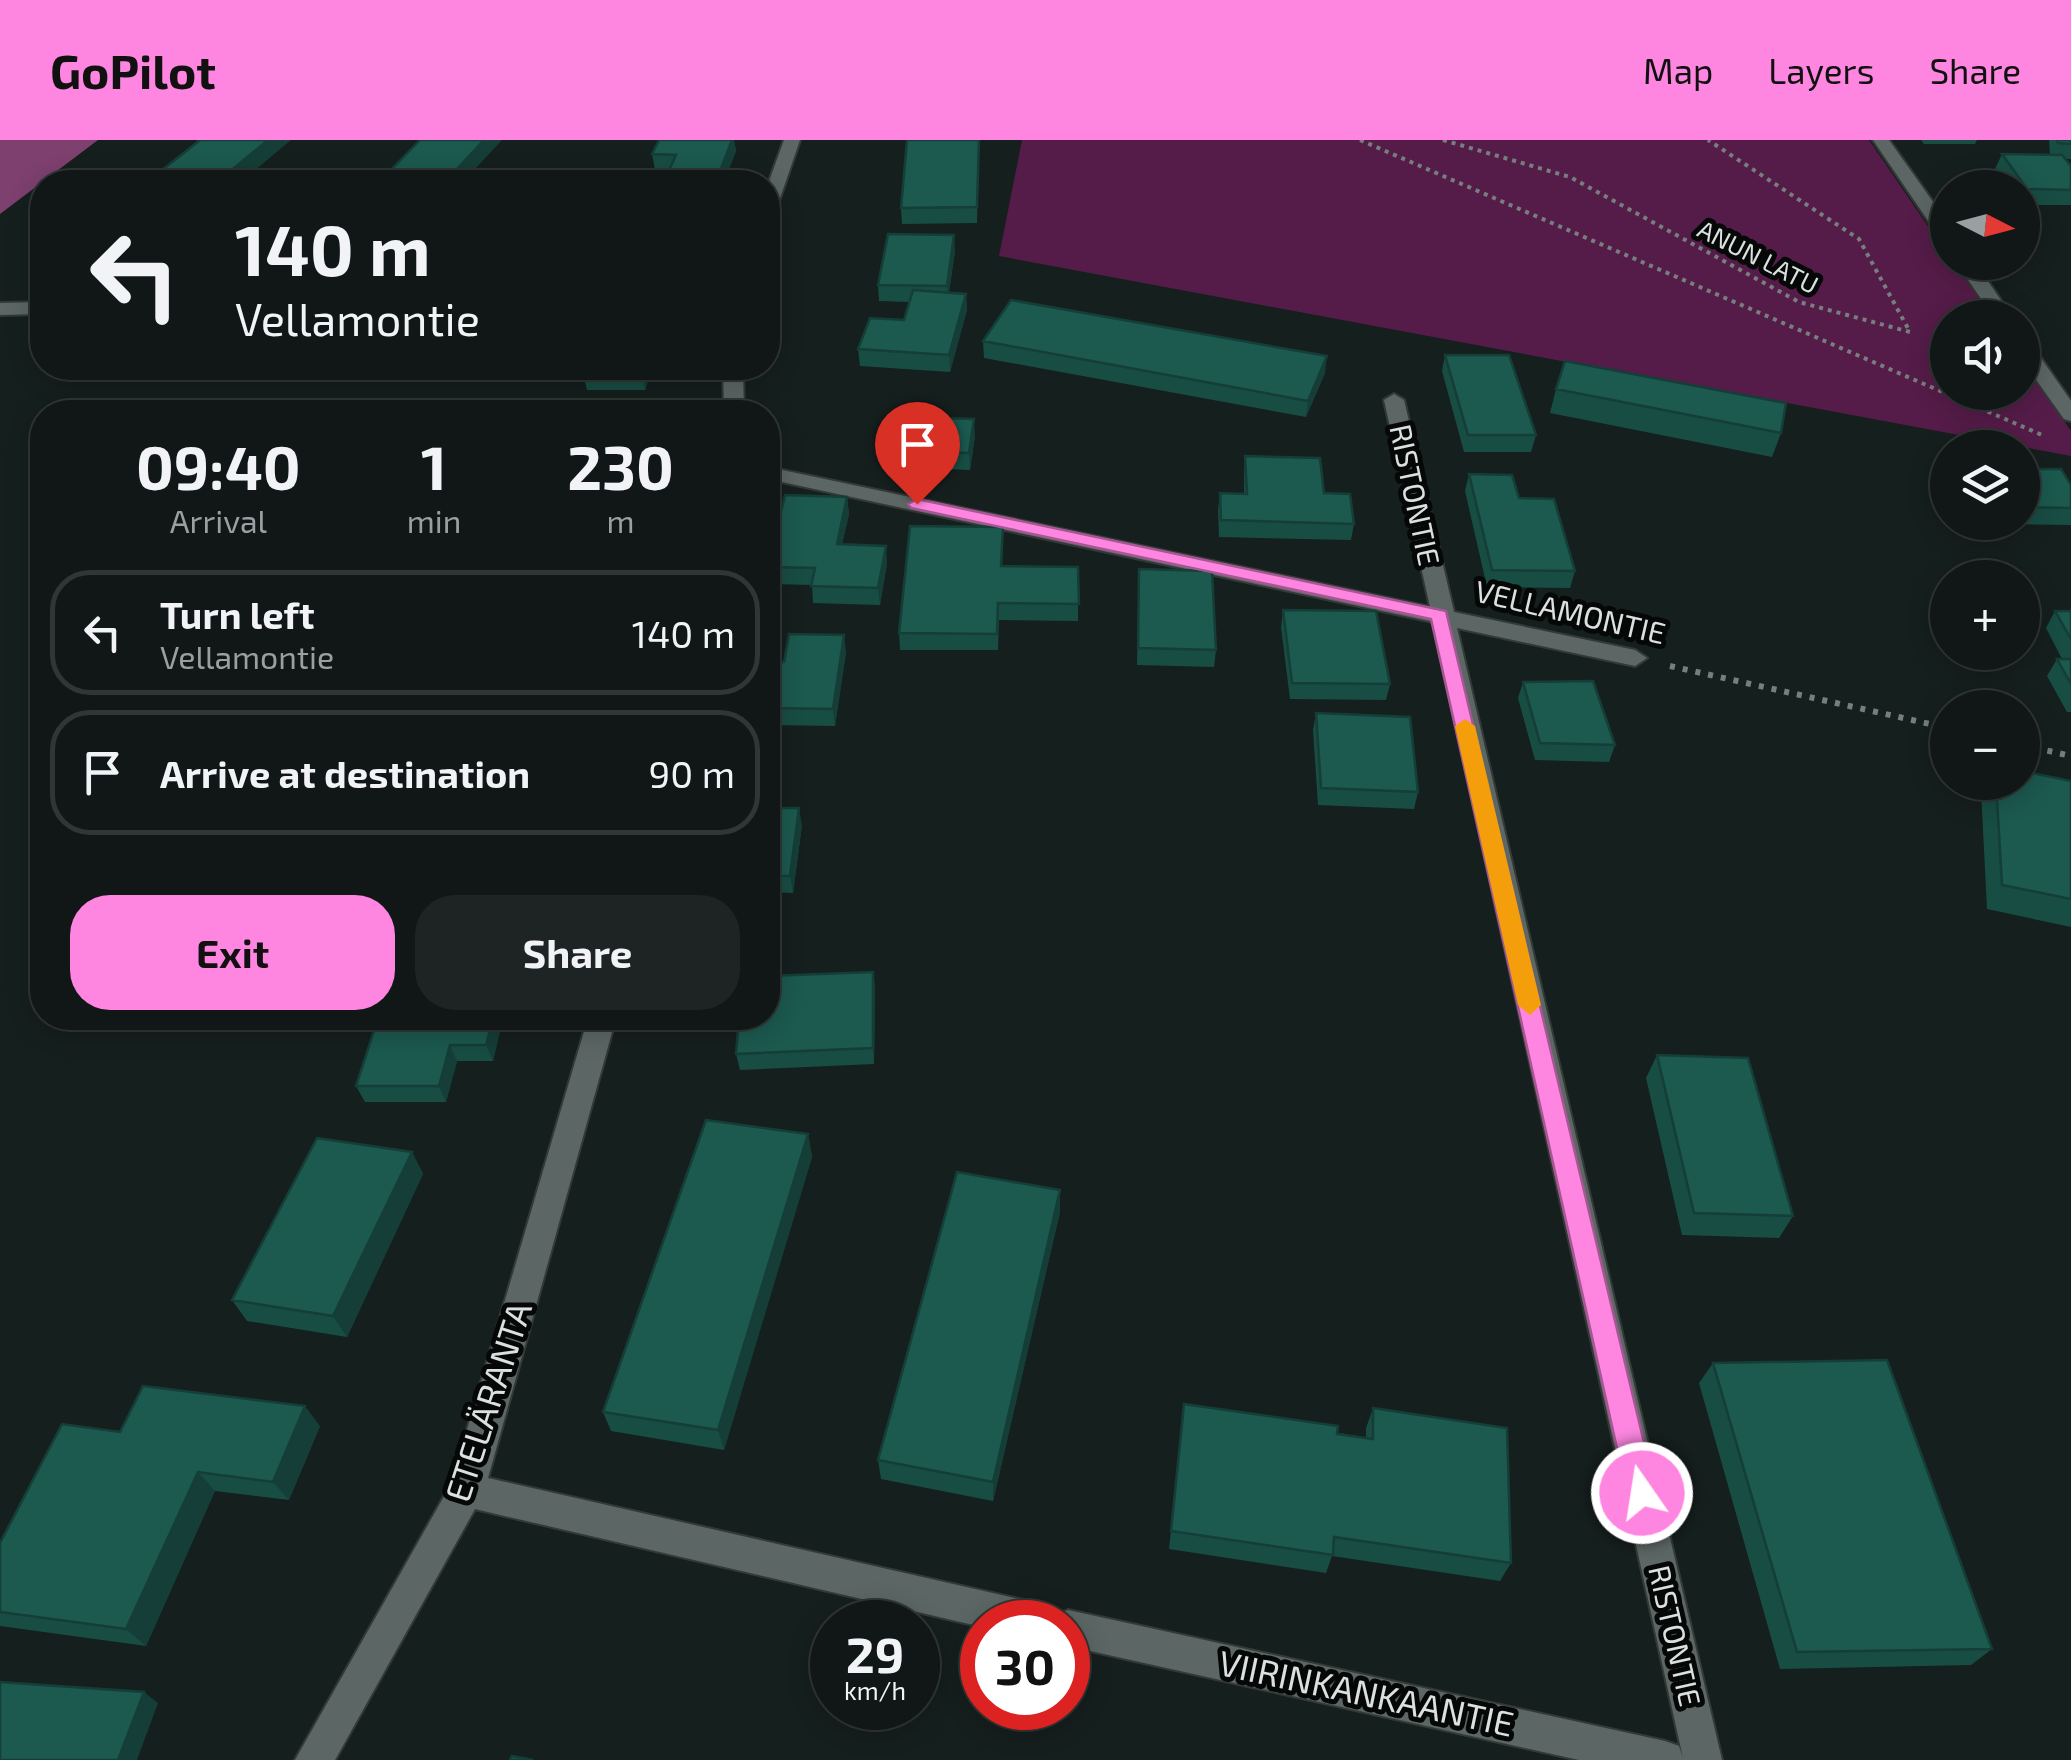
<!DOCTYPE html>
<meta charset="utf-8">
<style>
body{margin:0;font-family:"Exo 2",sans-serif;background:#1e2423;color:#f1f3f6;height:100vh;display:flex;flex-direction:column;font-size:38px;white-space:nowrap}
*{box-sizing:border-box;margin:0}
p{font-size:32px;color:#9c9fa1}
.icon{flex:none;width:55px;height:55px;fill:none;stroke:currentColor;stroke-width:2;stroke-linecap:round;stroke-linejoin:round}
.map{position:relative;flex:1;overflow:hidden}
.sheet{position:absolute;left:30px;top:260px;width:750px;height:630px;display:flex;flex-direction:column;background:#101716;border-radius:40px;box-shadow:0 5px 25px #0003,0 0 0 2px #303635}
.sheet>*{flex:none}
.guide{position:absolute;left:30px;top:30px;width:750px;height:210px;border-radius:40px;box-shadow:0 5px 25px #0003,0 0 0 2px #303635;background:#101716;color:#f1f3f6;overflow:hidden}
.needle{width:65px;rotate:96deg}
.tools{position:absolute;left:1930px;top:30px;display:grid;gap:20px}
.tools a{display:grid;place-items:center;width:110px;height:110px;border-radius:50%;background:#101716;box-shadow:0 5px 25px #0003,0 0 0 2px #303635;font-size:50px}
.speed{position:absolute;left:810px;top:1460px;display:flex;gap:20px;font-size:50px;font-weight:700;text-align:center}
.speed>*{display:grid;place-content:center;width:130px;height:130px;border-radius:50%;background:#101716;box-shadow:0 5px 25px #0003,0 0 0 2px #303635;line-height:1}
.speed small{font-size:25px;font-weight:400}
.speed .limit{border:15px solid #d22;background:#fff;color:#111}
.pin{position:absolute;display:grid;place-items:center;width:85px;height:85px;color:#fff;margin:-102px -42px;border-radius:50% 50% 50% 0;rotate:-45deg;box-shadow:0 0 10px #0007}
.pin .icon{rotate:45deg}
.me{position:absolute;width:110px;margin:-55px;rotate:347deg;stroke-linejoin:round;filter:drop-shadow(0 0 8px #0008)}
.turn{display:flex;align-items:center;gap:35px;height:210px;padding:0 40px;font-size:45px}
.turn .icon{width:130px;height:130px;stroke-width:2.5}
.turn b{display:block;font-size:70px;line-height:85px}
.eta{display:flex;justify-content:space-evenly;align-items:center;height:170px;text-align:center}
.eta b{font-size:60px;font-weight:700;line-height:70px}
.button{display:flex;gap:20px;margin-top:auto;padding:20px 40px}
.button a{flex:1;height:115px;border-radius:40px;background:#fe86e1;color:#111;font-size:40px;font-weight:700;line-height:115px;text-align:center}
.button a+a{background:#1e2423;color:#f1f3f6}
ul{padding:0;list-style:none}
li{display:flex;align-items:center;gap:30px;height:125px;margin:0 20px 15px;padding:0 20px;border:5px solid #303635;border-radius:40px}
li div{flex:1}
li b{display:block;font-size:38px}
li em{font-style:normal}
header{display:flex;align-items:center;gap:60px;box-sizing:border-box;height:140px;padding:0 50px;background:#fe86e1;color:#111}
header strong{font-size:48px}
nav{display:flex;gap:55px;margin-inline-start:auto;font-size:35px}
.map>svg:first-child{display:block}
.green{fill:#551c49}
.water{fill:#7e406f}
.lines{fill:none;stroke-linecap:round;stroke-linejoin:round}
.minor-casing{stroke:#333937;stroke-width:4}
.tertiary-casing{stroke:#333937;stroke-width:4}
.path-far1{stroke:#777f7e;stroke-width:4;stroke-dasharray:4 5;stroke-linecap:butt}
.path{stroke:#777f7e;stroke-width:6;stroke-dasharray:5 8;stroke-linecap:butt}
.minor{fill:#5c6765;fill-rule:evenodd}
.tertiary{fill:#5c6765;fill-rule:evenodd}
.wall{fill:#184d44}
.shaded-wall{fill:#143e37}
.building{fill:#1c594f;stroke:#143e37;stroke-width:2.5}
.route{fill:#fe86e1;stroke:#a55792;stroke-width:2.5}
.slow{fill:#f59e0b}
.labels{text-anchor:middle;stroke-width:10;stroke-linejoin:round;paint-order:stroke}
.far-street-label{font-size:25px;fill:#dbe1e0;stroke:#050807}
.street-label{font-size:30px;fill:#dbe1e0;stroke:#050807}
.near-street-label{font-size:35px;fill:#dbe1e0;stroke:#050807}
</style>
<header>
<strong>GoPilot</strong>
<nav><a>Map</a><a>Layers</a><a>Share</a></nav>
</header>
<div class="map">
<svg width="2071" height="1620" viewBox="0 0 2071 1620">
<rect width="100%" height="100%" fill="#151f1d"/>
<path class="green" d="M 1022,0 L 1869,0 L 1947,114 L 1948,122 L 1954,123 L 1992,177 L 1948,178 L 1948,252 L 2022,252 L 2023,222 L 2071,291 L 2071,316 L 999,116 Z"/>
<path class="water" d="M 0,0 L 98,0 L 0,74 Z"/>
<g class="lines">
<defs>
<path id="minor" d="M 784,0 L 800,0 L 777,67 L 768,72 L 768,44 Z
M 42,162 L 42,174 L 0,175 L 0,163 Z
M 723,228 L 743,228 L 744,272 L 724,272 Z
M 1394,254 L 1404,260 L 1454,472 L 1635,510 L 1647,518 L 1635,526 L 1457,488 L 1722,1620 L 1579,1620 L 1068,1506 L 1068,1482 L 982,1482 L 982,1487 L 475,1369 L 335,1620 L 295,1620 L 451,1344 L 588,878 L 616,878 L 488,1338 L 1041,1464 L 1056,1475 L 1068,1470 L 1665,1601 L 1679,1606 L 1683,1618 L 1433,482 L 768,339 L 768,327 L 1430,467 L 1384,260 Z"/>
<path id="tertiary" d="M 1873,0 L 1889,0 L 1948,83 L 1948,102 L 1942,101 Z
M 1956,122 L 1975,122 L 2013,178 L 1994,178 Z
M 2022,199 L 2029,201 L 2071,261 L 2071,281 L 2064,279 L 2022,220 Z"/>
</defs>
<use href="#minor" class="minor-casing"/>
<use href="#tertiary" class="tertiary-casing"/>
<path class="path-far1" d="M 1360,0 L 2042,295
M 1443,0 L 1570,37 L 1799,162 L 1910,192 L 1859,99 L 1708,0"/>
<path class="path" d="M 1670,526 L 1948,588
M 2022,605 L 2071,616"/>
<use href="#minor" class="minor"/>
<use href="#tertiary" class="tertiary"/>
</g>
<path class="wall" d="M 659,0 L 734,0 L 736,11 L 724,42 L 667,42 L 666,37 L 669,30 L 655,30 L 652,14 Z
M 979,0 L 977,83 L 902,84 L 901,68 Z
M 1921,0 L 1977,0 L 1975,4 L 1924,4 Z
M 2049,0 L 2071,0 L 2071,19 L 2066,19 L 2071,26 L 2071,65 L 2022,65 L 2022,48 L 2008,48 L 1995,29 L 2002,14 L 2050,15 Z
M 955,111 L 949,153 L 966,154 L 967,170 L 950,232 L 860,226 L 858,209 L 904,180 L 909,162 L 879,161 L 878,145 Z
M 983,201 L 1325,233 L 1306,277 L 984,218 Z
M 1445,215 L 1536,295 L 1531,312 L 1464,312 L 1442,231 Z
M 652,228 L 645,250 L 587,250 L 583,233 Z
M 1556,249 L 1781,293 L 1772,317 L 1550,273 Z
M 975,296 L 970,330 L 900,327 L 899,311 Z
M 1245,316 L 1324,353 L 1354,384 L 1351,400 L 1219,397 L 1218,370 L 1220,353 L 1244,354 L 1244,333 Z
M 2022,329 L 2071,345 L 2071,385 L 2007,384 L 2007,382 L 2022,382 Z
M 1469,334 L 1519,358 L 1575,431 L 1570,448 L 1487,447 L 1465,351 Z
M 847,357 L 849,374 L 842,404 L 887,423 L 880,465 L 813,463 L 812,445 L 770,444 L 768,427 Z
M 1003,404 L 1002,427 L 1078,427 L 1078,481 L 999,480 L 998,510 L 900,510 L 899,493 Z
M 1139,429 L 1216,510 L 1214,527 L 1137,525 Z
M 1283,470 L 1390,544 L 1386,560 L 1290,559 L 1281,487 Z
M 2055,471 L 2071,471 L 2071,572 L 2067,572 L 2047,536 L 2057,519 L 2062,519 L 2046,488 Z
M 846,512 L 835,586 L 768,585 L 768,522 L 784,522 Z
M 1523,542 L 1615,605 L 1609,622 L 1535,620 L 1518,558 Z
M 1316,573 L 1418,652 L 1414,669 L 1318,665 L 1313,590 Z
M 2071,641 L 2071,787 L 1987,769 L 1981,650 L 1985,642 Z
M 768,668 L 802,685 L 793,753 L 768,752 Z
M 873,832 L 875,848 L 874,924 L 740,930 L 736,914 Z
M 503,878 L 493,921 L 457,921 L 446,962 L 365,962 L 356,946 Z
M 1657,915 L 1793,1076 L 1779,1098 L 1682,1095 L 1646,938 Z
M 808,994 L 812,1017 L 724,1310 L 611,1291 L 603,1272 Z
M 412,1012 L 423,1034 L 347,1197 L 247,1181 L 232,1160 Z
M 1060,1072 L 993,1361 L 881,1339 L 878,1320 Z
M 1713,1223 L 1992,1509 L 1971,1525 L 1780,1529 L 1699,1243 Z
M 1184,1264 L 1366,1298 L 1366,1288 L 1373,1268 L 1511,1423 L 1500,1441 L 1332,1416 L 1326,1433 L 1169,1409 Z
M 320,1286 L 289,1360 L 215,1351 L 146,1506 L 0,1486 L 0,1403 L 120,1292 Z"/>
<path class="shaded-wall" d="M 268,0 L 291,0 L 241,42 L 217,42 Z
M 484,0 L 502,0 L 463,42 L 445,42 Z
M 732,0 L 734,0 L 736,11 L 724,42 L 718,42 L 717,39 Z
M 954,95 L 955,111 L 947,163 L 947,146 Z
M 966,154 L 967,170 L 950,232 L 949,215 Z
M 1327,216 L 1325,233 L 1306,277 L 1308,261 Z
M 644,228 L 652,228 L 645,250 L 642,234 Z
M 974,279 L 975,296 L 970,330 L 969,313 Z
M 847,357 L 849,374 L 838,421 L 837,404 Z
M 886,406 L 887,423 L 880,465 L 878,448 Z
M 844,495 L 846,512 L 835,586 L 833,569 Z
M 799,668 L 802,685 L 793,753 L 790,736 Z
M 873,832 L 875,848 L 874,924 L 873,908 Z
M 493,878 L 503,878 L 493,921 L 486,905 Z
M 450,905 L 457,921 L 446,962 L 439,946 Z
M 808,994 L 812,1017 L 724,1310 L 718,1290 Z
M 412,1012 L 423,1034 L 347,1197 L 333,1176 Z
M 1060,1050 L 1060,1072 L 993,1361 L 993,1342 Z
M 305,1266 L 320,1286 L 289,1360 L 273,1342 Z
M 198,1332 L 215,1351 L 146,1506 L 126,1489 Z
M 144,1552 L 158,1563 L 137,1620 L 118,1620 Z"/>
<path class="building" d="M 200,0 L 268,0 L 217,42 L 147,42 Z
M 420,0 L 484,0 L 445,42 L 379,42 Z
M 659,0 L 732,0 L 717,39 L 666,37 L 676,15 L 652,14 Z
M 907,0 L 979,0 L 977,67 L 901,68 Z
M 2057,0 L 2071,0 L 2071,4 L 2058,3 Z
M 2002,14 L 2062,15 L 2071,26 L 2071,50 L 2027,49 Z
M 888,94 L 954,95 L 947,146 L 878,145 Z
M 913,150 L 966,154 L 949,215 L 858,209 L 870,178 L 904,180 Z
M 1011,160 L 1327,216 L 1308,261 L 983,201 Z
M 1445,215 L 1509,215 L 1536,295 L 1468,295 Z
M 1565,221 L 1786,263 L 1781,293 L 1556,249 Z
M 585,228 L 644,228 L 642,234 L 583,233 Z
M 907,277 L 974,279 L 969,313 L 899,311 Z
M 1245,316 L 1320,318 L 1324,353 L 1350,354 L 1354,384 L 1221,380 L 1220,353 L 1247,354 Z
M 2022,329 L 2061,329 L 2071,345 L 2071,368 L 2022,367 Z
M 1469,334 L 1512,335 L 1519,358 L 1554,359 L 1575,431 L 1492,430 Z
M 785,355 L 847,357 L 837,404 L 886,406 L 878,448 L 811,446 L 815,428 L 768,427 Z
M 910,386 L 1003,387 L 1001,426 L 1078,427 L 1079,464 L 998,463 L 997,494 L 899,493 Z
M 1139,429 L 1212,431 L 1216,510 L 1138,508 Z
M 1283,470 L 1376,471 L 1390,544 L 1292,543 Z
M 2055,471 L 2071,471 L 2071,499 Z
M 789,494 L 844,495 L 833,569 L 768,568 L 768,522 L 784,522 Z
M 2057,519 L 2071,519 L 2071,544 Z
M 1593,541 L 1615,605 L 1540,603 L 1523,542 Z
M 1316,573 L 1410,577 L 1418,652 L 1321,648 Z
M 2022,631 L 2071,641 L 2071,759 L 2002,745 L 1996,642 L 2022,642 Z
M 768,668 L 799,668 L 790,736 L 768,736 Z
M 873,832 L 873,908 L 736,914 L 739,878 L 768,878 L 768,836 Z
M 378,878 L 493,878 L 486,905 L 450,905 L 439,946 L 356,946 Z
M 1657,915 L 1748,918 L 1793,1076 L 1694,1073 Z
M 706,980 L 808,994 L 718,1290 L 603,1272 Z
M 317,998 L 412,1012 L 333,1176 L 232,1160 Z
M 957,1032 L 1060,1050 L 993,1342 L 878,1320 Z
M 1887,1220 L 1992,1509 L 1797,1512 L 1713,1223 Z
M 143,1246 L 305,1266 L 273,1342 L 198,1332 L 126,1489 L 0,1472 L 0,1403 L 62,1284 L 120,1292 Z
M 1184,1264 L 1338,1286 L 1337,1294 L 1373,1299 L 1373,1268 L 1507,1288 L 1511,1423 L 1334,1397 L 1333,1415 L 1171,1391 Z
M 0,1542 L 144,1552 L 118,1620 L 0,1620 Z
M 512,1616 L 533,1620 L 510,1620 Z"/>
<path class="route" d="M 917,359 L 1446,471 L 1656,1353 L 1652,1363 L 1642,1367 L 1631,1363 L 1627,1353 L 1431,479 L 911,368 L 908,364 Z"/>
<path class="slow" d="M 1465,579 L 1475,586 L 1541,865 L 1530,875 L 1518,865 L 1455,586 Z"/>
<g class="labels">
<g class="far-street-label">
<text transform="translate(1758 117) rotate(27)" y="9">ANUN LATU</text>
</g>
<g class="street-label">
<text transform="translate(1414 355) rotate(78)" y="10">RISTONTIE</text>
<text transform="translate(1570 473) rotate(13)" y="10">VELLAMONTIE</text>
<text transform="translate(1674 1496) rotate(77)" y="10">RISTONTIE</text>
</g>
<g class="near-street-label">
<text transform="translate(489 1262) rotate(-72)" y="12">ETELÄRANTA</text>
<text transform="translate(1366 1554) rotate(12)" y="12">VIIRINKANKAANTIE</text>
</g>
</g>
</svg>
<div class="tools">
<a><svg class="needle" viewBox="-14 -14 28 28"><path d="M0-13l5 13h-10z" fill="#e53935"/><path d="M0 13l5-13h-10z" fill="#9c9fa1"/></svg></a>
<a><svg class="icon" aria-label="sound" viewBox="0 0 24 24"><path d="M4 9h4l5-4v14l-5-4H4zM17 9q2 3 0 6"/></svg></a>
<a><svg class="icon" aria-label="layers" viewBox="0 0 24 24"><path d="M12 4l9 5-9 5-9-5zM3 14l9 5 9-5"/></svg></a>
<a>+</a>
<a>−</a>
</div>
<div class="speed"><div>29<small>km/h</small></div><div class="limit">30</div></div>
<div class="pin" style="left:917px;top:364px;background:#d93025"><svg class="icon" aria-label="arrive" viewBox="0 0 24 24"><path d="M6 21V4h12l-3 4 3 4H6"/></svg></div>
<svg class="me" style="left:1642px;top:1353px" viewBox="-20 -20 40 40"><circle r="17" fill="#fe86e1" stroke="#fff" stroke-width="3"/><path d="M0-11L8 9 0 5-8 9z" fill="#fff"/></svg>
<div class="guide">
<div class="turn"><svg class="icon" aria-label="left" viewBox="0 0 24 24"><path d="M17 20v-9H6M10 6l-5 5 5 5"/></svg><div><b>140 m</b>Vellamontie</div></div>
</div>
<section class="sheet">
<div class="eta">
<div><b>09:40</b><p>Arrival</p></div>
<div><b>1</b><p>min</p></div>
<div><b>230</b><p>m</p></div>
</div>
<ul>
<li><svg class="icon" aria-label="left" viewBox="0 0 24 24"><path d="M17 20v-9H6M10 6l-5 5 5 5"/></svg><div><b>Turn left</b><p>Vellamontie</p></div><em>140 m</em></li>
<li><svg class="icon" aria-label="arrive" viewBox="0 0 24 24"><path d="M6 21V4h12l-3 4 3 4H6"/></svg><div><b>Arrive at destination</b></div><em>90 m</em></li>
</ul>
<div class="button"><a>Exit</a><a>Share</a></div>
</section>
</div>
